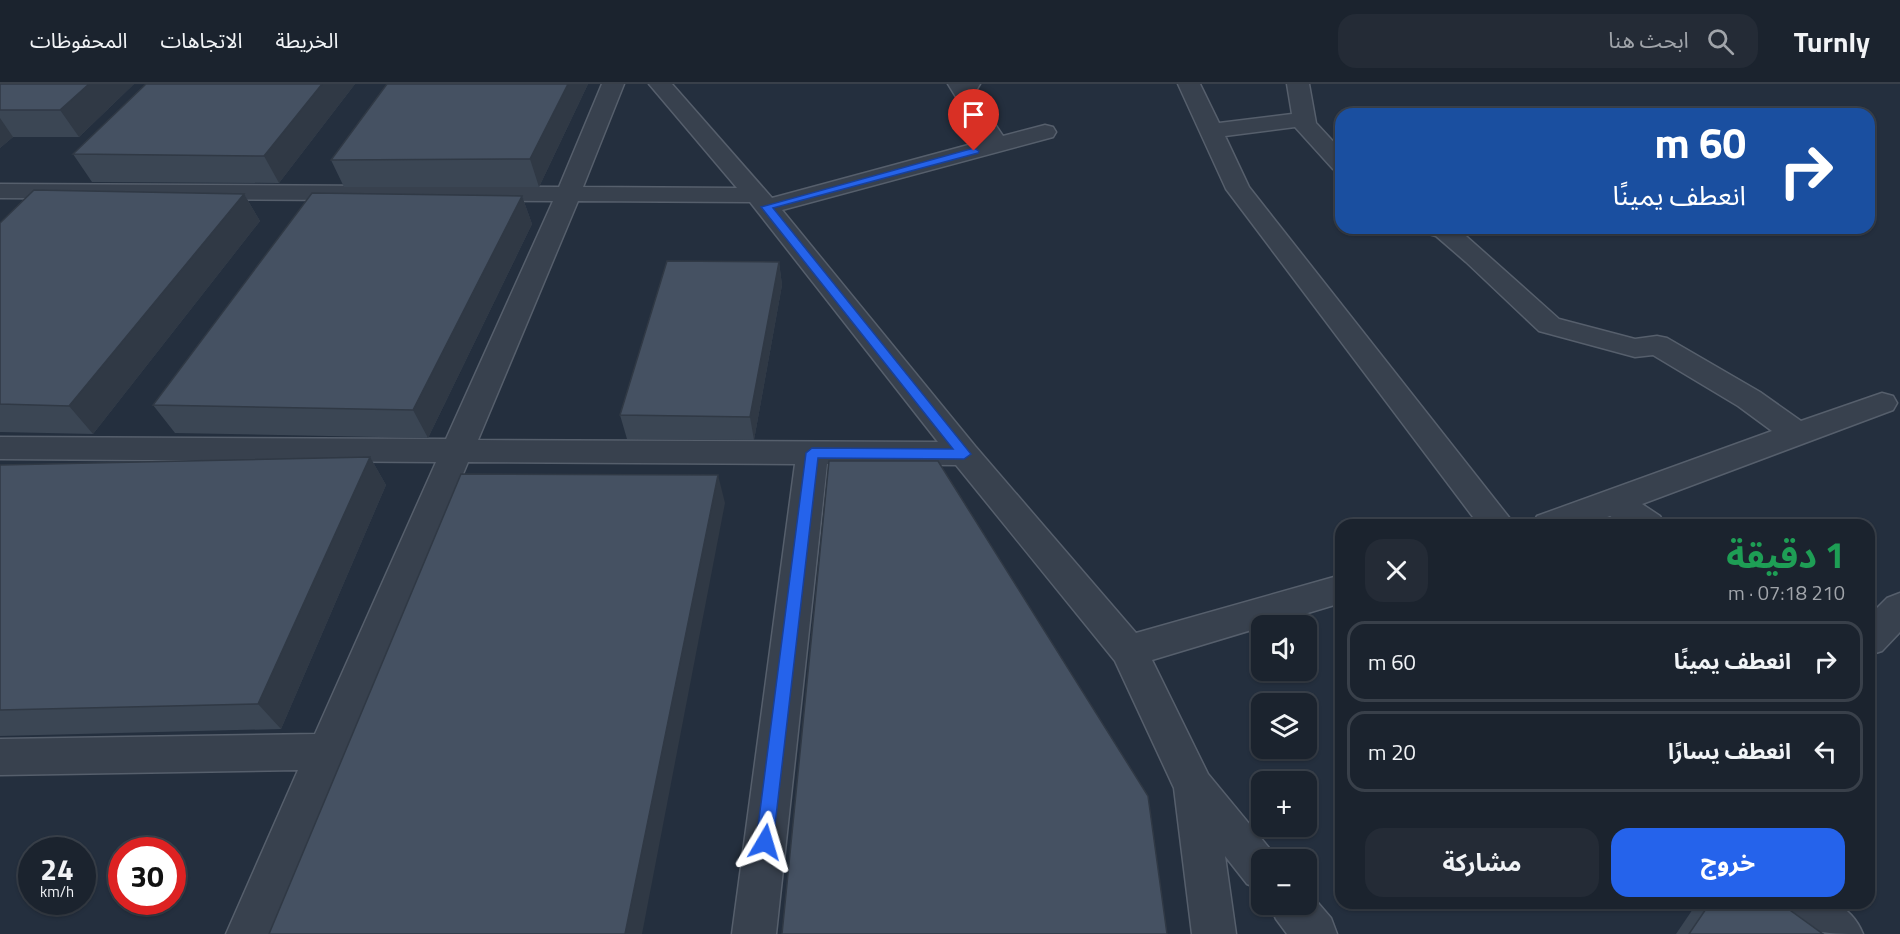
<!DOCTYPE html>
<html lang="ar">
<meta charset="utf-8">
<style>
body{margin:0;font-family:"Titillium Web","Noto Sans Arabic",sans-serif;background:#242b36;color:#f1f3f6;direction:rtl;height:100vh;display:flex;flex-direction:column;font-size:22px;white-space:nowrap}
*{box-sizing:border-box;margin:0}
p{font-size:20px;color:#a0a4aa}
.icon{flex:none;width:33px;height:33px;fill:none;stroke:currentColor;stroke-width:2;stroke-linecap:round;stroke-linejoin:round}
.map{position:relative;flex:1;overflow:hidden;direction:ltr}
.panel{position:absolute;left:1335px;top:435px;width:540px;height:390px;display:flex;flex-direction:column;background:#1b232e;border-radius:18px;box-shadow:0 2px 4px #0004,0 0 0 2px #39404a;direction:rtl}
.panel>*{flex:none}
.top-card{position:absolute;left:1335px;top:24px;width:540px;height:126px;border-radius:18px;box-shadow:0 2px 4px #0004,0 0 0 2px #39404a;direction:rtl;background:#1a4fa0;color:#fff;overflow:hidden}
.buttons{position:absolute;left:1251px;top:531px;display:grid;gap:12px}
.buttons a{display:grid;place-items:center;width:66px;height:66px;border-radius:12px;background:#1b232e;box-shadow:0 2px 4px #0004,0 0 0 2px #39404a;font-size:30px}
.speed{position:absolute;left:18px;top:753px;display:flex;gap:12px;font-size:30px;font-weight:700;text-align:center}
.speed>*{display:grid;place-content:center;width:78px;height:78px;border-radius:50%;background:#1b232e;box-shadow:0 2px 4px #0004,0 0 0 2px #39404a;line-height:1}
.speed small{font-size:15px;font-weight:400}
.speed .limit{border:9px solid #d22;background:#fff;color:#111}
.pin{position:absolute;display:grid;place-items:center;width:51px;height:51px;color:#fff;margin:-62px -26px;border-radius:50% 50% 50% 0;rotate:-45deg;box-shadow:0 0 6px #0007}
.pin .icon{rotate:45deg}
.me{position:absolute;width:66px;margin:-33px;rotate:7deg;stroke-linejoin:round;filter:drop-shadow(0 0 4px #0008)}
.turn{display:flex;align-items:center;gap:21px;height:126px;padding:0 30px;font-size:27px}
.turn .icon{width:78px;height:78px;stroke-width:2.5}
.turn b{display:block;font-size:42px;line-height:51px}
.round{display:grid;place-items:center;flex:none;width:63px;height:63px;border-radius:18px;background:#242b36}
.overview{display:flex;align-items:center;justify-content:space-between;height:102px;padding:0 30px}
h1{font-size:36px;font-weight:700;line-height:45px;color:#1e9e55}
.action{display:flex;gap:12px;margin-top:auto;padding:12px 30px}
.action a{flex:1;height:69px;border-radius:18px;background:#2563eb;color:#fff;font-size:24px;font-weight:700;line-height:69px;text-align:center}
.action a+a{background:#242b36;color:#f1f3f6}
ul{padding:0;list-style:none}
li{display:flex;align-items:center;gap:18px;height:81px;margin:0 12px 9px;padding:0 18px;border:3px solid #39404a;border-radius:18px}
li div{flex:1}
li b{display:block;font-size:22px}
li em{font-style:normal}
header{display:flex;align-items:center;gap:36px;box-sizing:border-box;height:84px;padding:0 30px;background:#1b232e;border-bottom:2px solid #39404a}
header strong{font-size:28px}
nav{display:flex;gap:33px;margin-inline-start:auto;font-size:21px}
.search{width:420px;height:54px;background:#242b36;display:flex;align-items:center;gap:15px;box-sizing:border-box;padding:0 21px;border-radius:18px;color:#a0a4aa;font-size:22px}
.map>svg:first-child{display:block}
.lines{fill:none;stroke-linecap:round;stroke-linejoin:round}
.minor-casing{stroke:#565f6c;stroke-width:3}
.minor{fill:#38414e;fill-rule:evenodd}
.wall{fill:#3b4654}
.shaded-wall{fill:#303945}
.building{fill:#455162;stroke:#303945;stroke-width:1.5}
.route{fill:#2563eb;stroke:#184099;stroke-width:1.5}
</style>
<header>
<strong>Turnly</strong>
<div class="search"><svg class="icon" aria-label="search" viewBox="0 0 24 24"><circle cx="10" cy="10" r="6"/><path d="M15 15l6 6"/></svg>ابحث هنا</div>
<nav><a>الخريطة</a><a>الاتجاهات</a><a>المحفوظات</a></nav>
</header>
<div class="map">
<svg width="1900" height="850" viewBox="0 0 1900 850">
<rect width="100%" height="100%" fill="#242f3e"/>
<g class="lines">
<defs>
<path id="minor" d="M 602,0 L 624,0 L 583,103 L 737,104 L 649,0 L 672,0 L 772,114 L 983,57 L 948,0 L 980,0 L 977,5 L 972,6 L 1003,52 L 1045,41 L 1053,43 L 1056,48 L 1053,53 L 782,126 L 975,362 L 1136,549 L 1341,491 L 1341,519 L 1152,576 L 1208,690 L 1279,776 L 1262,776 L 1262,806 L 1247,800 L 1225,772 L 1236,850 L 1192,850 L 1174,704 L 1115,577 L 956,381 L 827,380 L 776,850 L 732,850 L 795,380 L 468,378 L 270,850 L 226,850 L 298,686 L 0,691 L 0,655 L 315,650 L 436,378 L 0,375 L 0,353 L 446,355 L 553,117 L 0,114 L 0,100 L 559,103 ZM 578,117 L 750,118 L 938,358 L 478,356 Z
M 1178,0 L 1200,0 L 1219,39 L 1292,30 L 1287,0 L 1309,0 L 1316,39 L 1341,66 L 1341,87 L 1333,85 L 1295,43 L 1225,52 L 1249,103 L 1515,441 L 1479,441 L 1226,105 Z
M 1421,144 L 1457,144 L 1559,235 L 1635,255 L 1657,252 L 1667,254 L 1760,308 L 1801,337 L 1882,309 L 1893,312 L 1897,319 L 1893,326 L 1642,420 L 1660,432 L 1665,441 L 1624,441 L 1610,432 L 1585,441 L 1532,441 L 1537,432 L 1772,347 L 1738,322 L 1653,271 L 1635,273 L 1539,247 L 1466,178 L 1436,152 L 1425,149 Z
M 1900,509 L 1900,548 L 1882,567 L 1869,571 L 1869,532 L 1887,514 Z
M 1306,805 L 1331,834 L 1337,850 L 1287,850 L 1276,835 L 1269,820 L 1306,820 Z
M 1778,819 C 1816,819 1846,809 1863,850 C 1825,850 1795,850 1778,819 Z"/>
</defs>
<use href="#minor" class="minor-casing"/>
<use href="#minor" class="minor"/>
</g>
<path class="wall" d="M 0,0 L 134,0 L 79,53 L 13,53 L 0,64 Z
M 146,0 L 355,0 L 279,99 L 92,98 L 73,70 Z
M 387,0 L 588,0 L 539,103 L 344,103 L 331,76 Z
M 244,110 L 260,137 L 93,350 L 0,348 L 0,139 Z
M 522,112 L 532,140 L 428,354 L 175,349 L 153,321 Z
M 779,178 L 782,201 L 754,356 L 627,355 L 620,331 Z
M 370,373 L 386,401 L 281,645 L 0,652 L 0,381 Z
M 1697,819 L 1780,819 L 1823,850 L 1676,850 Z"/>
<path class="shaded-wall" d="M 89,0 L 134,0 L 79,53 L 60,26 Z
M 322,0 L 355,0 L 279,99 L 264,72 Z
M 568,0 L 588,0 L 539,103 L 530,75 Z
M 0,34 L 13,53 L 0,64 Z
M 244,110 L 260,137 L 93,350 L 69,322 Z
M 522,112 L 532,140 L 428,354 L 413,326 Z
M 779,178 L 782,201 L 754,356 L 750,333 Z
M 370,373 L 386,401 L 281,645 L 258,620 Z
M 718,391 L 725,419 L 642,850 L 625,850 Z"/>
<path class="building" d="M 0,0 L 89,0 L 60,26 L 0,26 Z
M 146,0 L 322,0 L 264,72 L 73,70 Z
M 387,0 L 568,0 L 530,75 L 331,76 Z
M 34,106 L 244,110 L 69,322 L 0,320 L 0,139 Z
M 312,109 L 522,112 L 413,326 L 153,321 Z
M 667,177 L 779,178 L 750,333 L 620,331 Z
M 370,373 L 258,620 L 0,626 L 0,381 Z
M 829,377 L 938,377 L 1148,712 L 1167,850 L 782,850 Z
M 461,390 L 718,391 L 625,850 L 269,850 Z
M 1710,819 L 1780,819 L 1823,850 L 1689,850 Z"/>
<path class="route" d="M 974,64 L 979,67 L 978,69 L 773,124 L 971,370 L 964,375 L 818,374 L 773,758 L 771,764 L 765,767 L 759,764 L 756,758 L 806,369 L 812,364 L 953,365 L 761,123 Z"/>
</svg>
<div class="buttons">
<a><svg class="icon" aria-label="sound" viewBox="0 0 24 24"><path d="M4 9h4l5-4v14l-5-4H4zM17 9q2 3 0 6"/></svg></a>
<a><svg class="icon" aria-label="layers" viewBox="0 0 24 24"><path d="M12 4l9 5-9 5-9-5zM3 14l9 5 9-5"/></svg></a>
<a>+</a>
<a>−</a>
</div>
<div class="speed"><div>24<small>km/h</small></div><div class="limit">30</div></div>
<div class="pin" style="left:974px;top:67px;background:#d93025"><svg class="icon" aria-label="arrive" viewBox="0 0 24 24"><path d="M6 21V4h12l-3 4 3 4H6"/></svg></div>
<svg class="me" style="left:765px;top:758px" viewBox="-20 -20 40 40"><path d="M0-17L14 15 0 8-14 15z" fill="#2563eb" stroke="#fff" stroke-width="4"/></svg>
<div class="top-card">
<div class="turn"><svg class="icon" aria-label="right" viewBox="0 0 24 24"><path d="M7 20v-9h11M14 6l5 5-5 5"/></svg><div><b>60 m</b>انعطف يمينًا</div></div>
</div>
<section class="panel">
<div class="overview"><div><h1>1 دقيقة</h1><p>210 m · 07:18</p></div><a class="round"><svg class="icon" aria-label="close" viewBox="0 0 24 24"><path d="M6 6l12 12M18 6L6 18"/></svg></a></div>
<ul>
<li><svg class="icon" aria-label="right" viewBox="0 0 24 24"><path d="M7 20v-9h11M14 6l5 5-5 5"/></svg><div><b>انعطف يمينًا</b></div><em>60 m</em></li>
<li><svg class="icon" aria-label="left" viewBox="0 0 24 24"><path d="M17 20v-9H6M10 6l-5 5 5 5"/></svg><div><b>انعطف يسارًا</b></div><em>20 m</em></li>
</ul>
<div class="action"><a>خروج</a><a>مشاركة</a></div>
</section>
</div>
